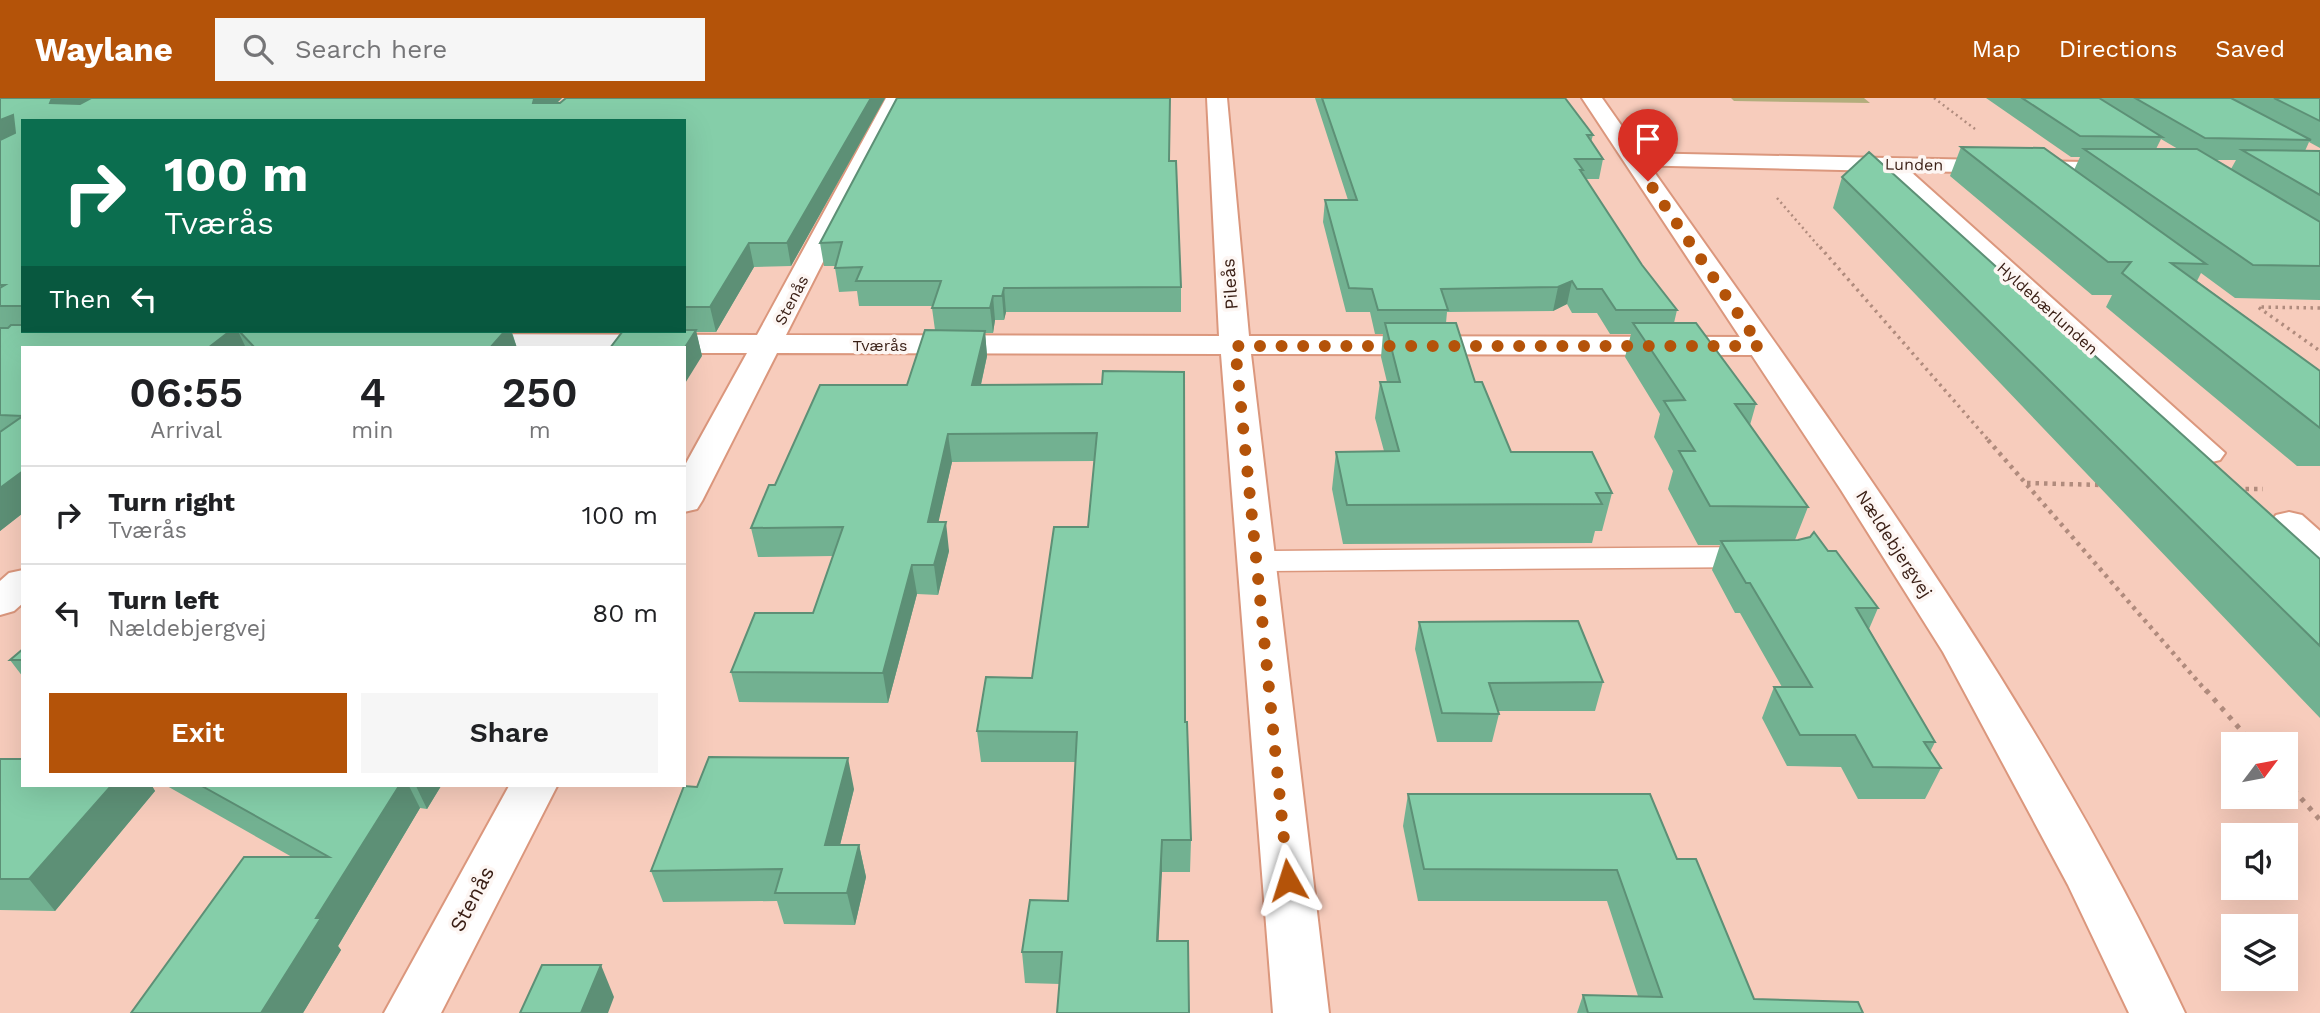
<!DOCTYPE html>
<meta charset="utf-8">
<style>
body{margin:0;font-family:"Work Sans",sans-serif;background:#f6f6f6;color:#202124;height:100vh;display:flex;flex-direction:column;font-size:26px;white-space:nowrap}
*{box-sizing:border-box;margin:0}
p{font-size:23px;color:#757577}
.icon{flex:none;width:38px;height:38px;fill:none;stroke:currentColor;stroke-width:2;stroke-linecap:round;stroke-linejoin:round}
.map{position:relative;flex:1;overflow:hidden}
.panel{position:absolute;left:21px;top:248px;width:665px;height:441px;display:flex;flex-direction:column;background:#fff;border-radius:0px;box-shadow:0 7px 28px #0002}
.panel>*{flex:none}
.top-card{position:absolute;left:21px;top:21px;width:665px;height:214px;border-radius:0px;box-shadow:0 7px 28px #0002;background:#0b6e4f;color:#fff;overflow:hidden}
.needle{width:46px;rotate:58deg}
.tools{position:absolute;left:2221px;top:634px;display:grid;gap:14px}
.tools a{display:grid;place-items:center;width:77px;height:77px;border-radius:0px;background:#fff;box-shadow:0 7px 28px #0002;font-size:35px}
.pin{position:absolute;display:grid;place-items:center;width:60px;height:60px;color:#fff;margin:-72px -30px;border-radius:50% 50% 50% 0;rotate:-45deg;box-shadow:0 0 7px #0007}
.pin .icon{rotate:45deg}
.me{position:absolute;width:77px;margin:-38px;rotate:354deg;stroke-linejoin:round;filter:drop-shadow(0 0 5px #0008)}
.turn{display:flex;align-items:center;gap:24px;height:147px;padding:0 28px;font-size:32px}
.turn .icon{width:91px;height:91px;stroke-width:2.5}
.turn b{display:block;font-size:49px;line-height:60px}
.then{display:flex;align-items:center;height:66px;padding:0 28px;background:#0003;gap:14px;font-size:26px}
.eta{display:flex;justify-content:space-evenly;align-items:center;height:119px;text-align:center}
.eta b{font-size:42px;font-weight:600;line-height:49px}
.button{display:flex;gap:14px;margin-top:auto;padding:14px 28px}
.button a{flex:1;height:80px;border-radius:0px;background:#b45309;color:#fff;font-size:28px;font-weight:600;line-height:80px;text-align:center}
.button a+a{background:#f6f6f6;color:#202124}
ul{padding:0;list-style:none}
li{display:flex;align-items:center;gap:21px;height:98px;padding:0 28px;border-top:2px solid #e0e0e0}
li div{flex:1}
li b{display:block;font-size:26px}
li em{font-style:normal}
header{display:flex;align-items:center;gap:42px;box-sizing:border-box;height:98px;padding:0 35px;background:#b45309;color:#fff}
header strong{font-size:33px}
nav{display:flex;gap:38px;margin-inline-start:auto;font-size:24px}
.search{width:490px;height:63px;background:#f6f6f6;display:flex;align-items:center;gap:18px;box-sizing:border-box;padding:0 24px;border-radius:0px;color:#757577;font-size:26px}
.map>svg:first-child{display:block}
.green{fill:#b3ad7c}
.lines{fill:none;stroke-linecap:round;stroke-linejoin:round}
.lane-casing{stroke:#db977d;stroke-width:3}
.street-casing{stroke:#db977d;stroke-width:4}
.secondary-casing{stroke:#db977d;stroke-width:4}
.path-far3{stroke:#b08b7d;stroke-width:2.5;stroke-dasharray:2 3.5;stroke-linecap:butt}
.path-far2{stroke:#b08b7d;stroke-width:3.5;stroke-dasharray:2.5 4.5;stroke-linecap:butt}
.path-far1{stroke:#b08b7d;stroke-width:4.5;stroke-dasharray:3.5 5;stroke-linecap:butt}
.path{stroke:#b08b7d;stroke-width:5;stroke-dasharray:4.5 7;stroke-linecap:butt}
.lane{fill:#fff;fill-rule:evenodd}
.street{fill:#fff;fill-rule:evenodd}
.secondary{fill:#fff;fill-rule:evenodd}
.wall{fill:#72b191;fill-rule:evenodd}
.shaded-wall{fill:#5d9076}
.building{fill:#85cea9;stroke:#5d9076;stroke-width:2}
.route{stroke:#b45309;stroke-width:12;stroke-dasharray:0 21.6}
.labels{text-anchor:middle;stroke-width:7;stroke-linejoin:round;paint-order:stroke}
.far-street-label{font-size:16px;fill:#391e14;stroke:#fdf6f3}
.street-label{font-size:18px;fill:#391e14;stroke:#fdf6f3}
.near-street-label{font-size:21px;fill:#391e14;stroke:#fdf6f3}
</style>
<header>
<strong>Waylane</strong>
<div class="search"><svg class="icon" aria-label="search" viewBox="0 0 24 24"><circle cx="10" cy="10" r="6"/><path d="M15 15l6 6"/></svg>Search here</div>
<nav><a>Map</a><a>Directions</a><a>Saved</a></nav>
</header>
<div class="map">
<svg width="2320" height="915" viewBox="0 0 2320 915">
<rect width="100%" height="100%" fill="#f7ccbc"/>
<path class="green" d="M 1731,0 L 1864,0 L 1870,5 L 1734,3 Z"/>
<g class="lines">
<defs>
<path id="lane" d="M 1758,449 L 1769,452 L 1774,459 L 1769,466 L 1758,469 L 1256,473 L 1245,470 L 1240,463 L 1245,456 L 1256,453 Z"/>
<path id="street" d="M 886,0 L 906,0 L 786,237 L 1219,238 L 1207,0 L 1227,0 L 1249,238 L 1760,239 L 1771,242 L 1775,248 L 1771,254 L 1760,257 L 1251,256 L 1329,915 L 1273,915 L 1221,256 L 777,255 L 702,403 L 697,411 L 684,414 L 684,369 L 747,255 L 684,255 L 684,250 L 453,250 L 449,245 L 453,239 L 464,236 L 757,237 Z
M 1635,55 L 2137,65 L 2141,70 L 2137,75 L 2129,77 L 1910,73 L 2225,355 L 2220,362 L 2208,365 L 2196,362 L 1882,73 L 1627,67 L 1624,62 L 1627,57 Z
M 2289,414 L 2302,417 L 2320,433 L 2320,464 L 2306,461 L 2270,425 L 2276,417 Z
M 23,472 L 23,505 L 14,513 L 0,517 L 0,483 L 9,475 Z
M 509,688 L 557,688 L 441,915 L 384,915 Z"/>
<path id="secondary" d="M 1582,0 L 1602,0 C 1809,296 2032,587 2185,915 L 2129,915 L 2068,787 L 1943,554 L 1841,392 Z"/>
</defs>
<use href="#lane" class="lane-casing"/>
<use href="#street" class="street-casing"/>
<use href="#secondary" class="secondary-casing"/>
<path class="path-far3" d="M 1934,0 L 1975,31
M 1777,100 L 1821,151"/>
<path class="path-far2" d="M 1820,149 L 1990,344
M 2320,210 L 2258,209 L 2320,253"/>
<path class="path-far1" d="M 1988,342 L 2207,594
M 2027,385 L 2102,387
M 2237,391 L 2263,391"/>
<path class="path" d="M 2206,592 L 2253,646
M 2286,683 L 2320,722"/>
<use href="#lane" class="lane"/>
<use href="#street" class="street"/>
<use href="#secondary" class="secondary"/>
</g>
<path class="wall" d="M 0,0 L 562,0 L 557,5 L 560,5 L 566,0 L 885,0 L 791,168 L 754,169 L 716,234 L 696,234 L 702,258 L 684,233 L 684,23 L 23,23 L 23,233 L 534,233 L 533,234 L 512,234 L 517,250 L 23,250 L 23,415 L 0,433 Z
M 1315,0 L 1565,0 L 1593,37 L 1591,44 L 1603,61 L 1599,81 L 1586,81 L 1642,167 L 1677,212 L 1674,225 L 1756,306 L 1750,327 L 1808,409 L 1795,442 L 1828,453 L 1878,510 L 1869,531 L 1935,644 L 1930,654 L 1941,670 L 1925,701 L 1858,701 L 1841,669 L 1787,668 L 1762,620 L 1774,589 L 1782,589 L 1740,515 L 1735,515 L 1712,472 L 1720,447 L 1698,447 L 1668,391 L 1673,373 L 1654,339 L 1660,316 L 1625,259 L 1631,236 L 1610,236 L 1597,215 L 1572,215 L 1567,206 L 1553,213 L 1447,214 L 1446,225 L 1511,354 L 1612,395 L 1602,433 L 1595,433 L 1592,445 L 1343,446 L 1332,391 L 1336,354 L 1384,353 L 1375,320 L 1380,284 L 1387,284 L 1381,259 L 1383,236 L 1375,236 L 1370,214 L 1346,214 L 1323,124 L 1325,102 L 1348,102 Z
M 1986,0 L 2320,0 L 2320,50 L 2309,44 L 2305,53 L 2320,53 L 2320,202 L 2235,200 L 2201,175 L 2197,183 L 2320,273 L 2320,368 L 2297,368 L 2106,209 L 2112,197 L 2092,197 L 1950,78 L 1961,49 L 2074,72 L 2080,59 L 2071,59 ZM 2161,41 L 2178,51 L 2156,51 ZM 2215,62 L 2236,62 L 2231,71 Z
M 1169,63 L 1181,189 L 1181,214 L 1006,214 L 1004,222 L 995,222 L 993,235 L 985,235 L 987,258 L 981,287 L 1102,286 L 1185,624 L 1191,742 L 1190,774 L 1162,774 L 1060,886 L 1025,885 L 1022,854 L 1068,803 L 1076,664 L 981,664 L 977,633 L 1032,580 L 1088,429 L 1094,363 L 952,364 L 938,424 L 949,453 L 938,497 L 917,496 L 888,605 L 739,604 L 731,574 L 813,515 L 833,458 L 758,459 L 751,430 L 775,387 L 907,287 L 935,232 L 932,210 L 933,208 L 859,208 L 857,193 L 839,194 L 835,170 L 835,168 L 824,168 L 820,145 Z
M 1842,79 L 2320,461 L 2320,620 L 1833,110 Z
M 1419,524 L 1603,584 L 1595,613 L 1498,613 L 1499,616 L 1492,644 L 1437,644 L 1415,551 Z
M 23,551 L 23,579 L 10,562 Z
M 0,661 L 23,688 L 152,688 L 155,693 L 55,813 L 0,812 Z
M 167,688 L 441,688 L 427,711 L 420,710 L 338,848 L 341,852 L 303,915 L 131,915 L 292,759 Z
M 854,691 L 840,747 L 859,747 L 866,779 L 855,827 L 784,826 L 777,803 L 663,804 L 651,773 Z
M 1408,696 L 1677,761 L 1754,901 L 1863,915 L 1577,915 L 1583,897 L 1638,898 L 1607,803 L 1418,803 L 1403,728 Z"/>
<path class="shaded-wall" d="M 52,0 L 96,0 L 63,16 L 50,5 Z
M 535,0 L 562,0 L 539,21 L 533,5 L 534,1 Z
M 871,0 L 885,0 L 791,168 L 787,145 Z
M 13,17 L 23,36 L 0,47 L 0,22 Z
M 749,145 L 754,169 L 716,234 L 710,209 Z
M 1572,183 L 1567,206 L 1553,213 L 1558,189 Z
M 1004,190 L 1006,214 L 1004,222 L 1002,198 Z
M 993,198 L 995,222 L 993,235 L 990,210 Z
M 696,232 L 702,258 L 684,287 L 684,251 Z
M 230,233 L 238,233 L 246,250 L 208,250 Z
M 505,233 L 511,233 L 517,250 L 490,250 Z
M 985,233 L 987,258 L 975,313 L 972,287 Z
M 948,336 L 952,364 L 932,453 L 928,424 Z
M 23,373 L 23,415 L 0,433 L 0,390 Z
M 946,424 L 949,453 L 938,497 L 934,467 Z
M 912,467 L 917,496 L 888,605 L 883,575 Z
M 848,660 L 854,691 L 832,779 L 825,747 Z
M 111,688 L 152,688 L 155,693 L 55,813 L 29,781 Z
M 399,688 L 409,688 L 420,710 L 338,848 L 341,852 L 303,915 L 261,915 L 316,820 Z
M 416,688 L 441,688 L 427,711 Z
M 1162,742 L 1162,774 L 1157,874 L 1157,843 Z
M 859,747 L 866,779 L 855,827 L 847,795 Z
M 601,867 L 614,899 L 608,915 L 581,915 Z"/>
<path class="building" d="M 0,0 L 52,0 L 50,5 L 80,6 L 91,0 L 535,0 L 534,1 L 533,5 L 560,5 L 566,0 L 871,0 L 787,145 L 749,145 L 710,209 L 684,209 L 684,23 L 23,23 L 23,208 L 0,208 L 0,190 L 5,187 L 0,187 L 0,42 L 15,35 L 13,17 L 0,22 Z
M 897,0 L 1170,0 L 1169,63 L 1176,63 L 1181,189 L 1004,190 L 1002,198 L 993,198 L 990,210 L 932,210 L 941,183 L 856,183 L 862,169 L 835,170 L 842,144 L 820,145 Z
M 1322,0 L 1565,0 L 1593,37 L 1587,37 L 1603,61 L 1575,61 L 1583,72 L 1580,72 L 1642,167 L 1677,212 L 1616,212 L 1602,191 L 1577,191 L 1572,183 L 1558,189 L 1441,191 L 1448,212 L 1378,212 L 1372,191 L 1349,190 L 1325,102 L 1357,102 Z
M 2022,0 L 2099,0 L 2162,39 L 2080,38 Z
M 2135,0 L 2231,0 L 2311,42 L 2205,40 Z
M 2274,0 L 2320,0 L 2320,23 Z
M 1961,49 L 2044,50 L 2206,166 L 2171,165 L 2320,273 L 2320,330 L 2122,175 L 2131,164 L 2108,164 Z
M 2084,51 L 2197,51 L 2320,124 L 2320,168 L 2253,167 Z
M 2242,52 L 2320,53 L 2320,97 Z
M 1869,54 L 2320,461 L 2320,548 L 1842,79 Z
M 1385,225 L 1456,225 L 1475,284 L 1482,284 L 1511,354 L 1592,354 L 1612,395 L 1596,395 L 1602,406 L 1347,407 L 1336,354 L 1399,353 L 1380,284 L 1400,284 Z
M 1633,225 L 1696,225 L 1756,306 L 1735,306 L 1808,409 L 1710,408 L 1679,353 L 1695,353 L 1664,303 L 1685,302 Z
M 11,227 L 23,227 L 23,233 L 230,233 L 208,250 L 23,250 L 23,318 L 0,317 L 0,230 L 8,230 Z
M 684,232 L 696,232 L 684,251 L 610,250 L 623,233 Z
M 925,232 L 985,233 L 972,287 L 1102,286 L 1103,273 L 1184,274 L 1185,624 L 1187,624 L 1191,742 L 1162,742 L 1157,843 L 1188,843 L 1189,915 L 1057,915 L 1062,854 L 1022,854 L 1030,802 L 1068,803 L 1077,634 L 977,633 L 986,579 L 1032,580 L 1054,429 L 1088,429 L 1097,335 L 948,336 L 928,424 L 946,424 L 934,467 L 912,467 L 883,575 L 731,574 L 755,515 L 813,515 L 843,429 L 751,430 L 769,387 L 775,387 L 820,287 L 907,287 Z
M 239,233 L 505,233 L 490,250 L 255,250 Z
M 23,318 L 23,373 L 0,390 L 0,334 Z
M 1814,434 L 1828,453 L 1836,453 L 1878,510 L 1856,510 L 1935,644 L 1924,644 L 1941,670 L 1873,669 L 1855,637 L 1800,637 L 1774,589 L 1812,589 L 1750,485 L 1746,485 L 1721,443 L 1798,442 L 1810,439 Z
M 1578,523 L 1603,584 L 1489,585 L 1499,616 L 1442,615 L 1419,524 Z
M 23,551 L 23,562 L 10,562 Z
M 709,659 L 848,660 L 825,747 L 859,747 L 847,795 L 775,795 L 782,771 L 651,773 L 684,688 L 697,689 Z
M 0,661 L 23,661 L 23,688 L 111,688 L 29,781 L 0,781 Z
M 202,688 L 399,688 L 316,820 L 321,820 L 261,915 L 131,915 L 244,759 L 329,759 Z
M 1408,696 L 1650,696 L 1677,761 L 1696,761 L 1754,901 L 1858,904 L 1863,915 L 1588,915 L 1583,897 L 1662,899 L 1617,772 L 1424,771 Z
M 542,867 L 601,867 L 581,915 L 520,915 Z"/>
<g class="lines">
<path class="route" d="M 1288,782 L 1235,248 L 1760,248 L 1648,83"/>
</g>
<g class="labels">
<g class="far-street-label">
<text transform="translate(1914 66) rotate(1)" y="6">Lunden</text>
<text transform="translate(791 202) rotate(-62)" y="6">Stenås</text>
<text transform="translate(2048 210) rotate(42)" y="6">Hyldebærlunden</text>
<text x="880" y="253">Tværås</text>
</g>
<g class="street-label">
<text transform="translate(1230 186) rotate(-94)" y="6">Pileås</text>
<text transform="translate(1894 446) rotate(57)" y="6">Nældebjergvej</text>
</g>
<g class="near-street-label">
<text transform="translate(472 801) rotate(-62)" y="7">Stenås</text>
</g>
</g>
</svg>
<div class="tools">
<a><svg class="needle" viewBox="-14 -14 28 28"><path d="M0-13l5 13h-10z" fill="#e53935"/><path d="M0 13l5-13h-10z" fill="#757577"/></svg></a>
<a><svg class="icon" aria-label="sound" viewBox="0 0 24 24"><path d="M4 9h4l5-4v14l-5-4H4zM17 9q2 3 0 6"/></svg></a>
<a><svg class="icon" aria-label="layers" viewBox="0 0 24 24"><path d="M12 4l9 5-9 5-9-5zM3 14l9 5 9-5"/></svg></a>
</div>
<div class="pin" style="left:1648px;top:83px;background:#d93025"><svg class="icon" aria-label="arrive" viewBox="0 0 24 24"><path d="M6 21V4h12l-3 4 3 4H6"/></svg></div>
<svg class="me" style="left:1288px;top:782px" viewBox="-20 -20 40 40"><path d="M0-17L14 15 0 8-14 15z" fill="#b45309" stroke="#fff" stroke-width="4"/></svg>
<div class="top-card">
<div class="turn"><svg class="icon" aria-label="right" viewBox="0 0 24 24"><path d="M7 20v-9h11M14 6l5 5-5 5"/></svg><div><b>100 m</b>Tværås</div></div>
<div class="then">Then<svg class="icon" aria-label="left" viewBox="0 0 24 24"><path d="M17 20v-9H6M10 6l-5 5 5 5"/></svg></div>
</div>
<section class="panel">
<div class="eta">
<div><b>06:55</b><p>Arrival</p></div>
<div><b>4</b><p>min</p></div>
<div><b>250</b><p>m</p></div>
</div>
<ul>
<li><svg class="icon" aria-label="right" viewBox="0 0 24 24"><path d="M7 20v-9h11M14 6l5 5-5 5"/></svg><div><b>Turn right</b><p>Tværås</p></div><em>100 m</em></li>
<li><svg class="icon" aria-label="left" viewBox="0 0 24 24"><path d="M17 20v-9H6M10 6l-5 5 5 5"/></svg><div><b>Turn left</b><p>Nældebjergvej</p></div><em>80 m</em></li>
</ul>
<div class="button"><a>Exit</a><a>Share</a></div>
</section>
</div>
